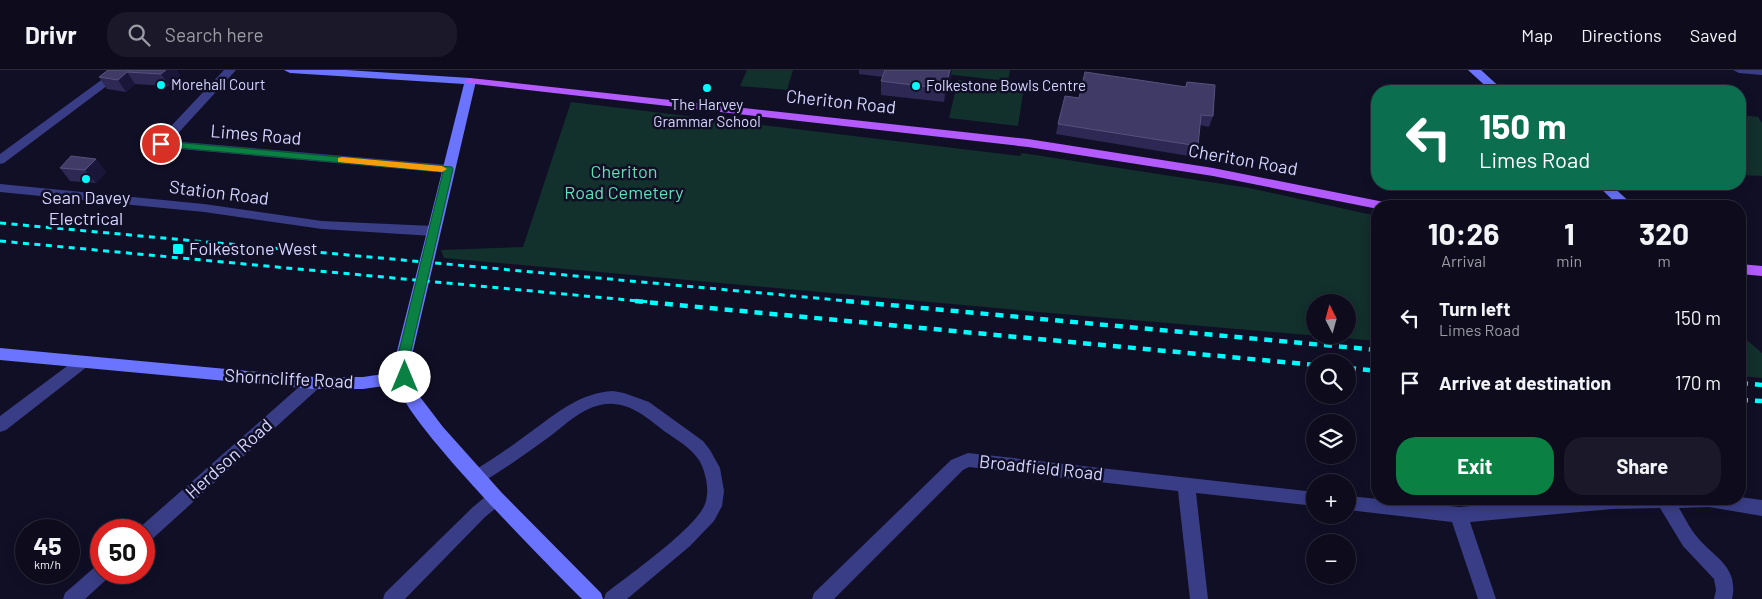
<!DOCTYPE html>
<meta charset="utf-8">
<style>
body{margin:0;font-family:Barlow,sans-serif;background:#1b1929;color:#f1f3f6;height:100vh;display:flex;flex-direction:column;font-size:19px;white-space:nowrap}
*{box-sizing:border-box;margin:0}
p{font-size:16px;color:#9a9ba3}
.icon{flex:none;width:28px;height:28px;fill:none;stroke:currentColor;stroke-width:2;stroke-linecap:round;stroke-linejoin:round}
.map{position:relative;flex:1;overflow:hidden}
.details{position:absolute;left:1371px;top:130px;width:375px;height:305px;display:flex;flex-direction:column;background:#0d0b1c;border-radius:20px;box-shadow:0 2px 12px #0003,0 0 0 1px #2d2b3b}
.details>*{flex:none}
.guide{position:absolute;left:1371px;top:15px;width:375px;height:105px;border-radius:20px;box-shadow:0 2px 12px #0003,0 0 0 1px #2d2b3b;background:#0b6e4f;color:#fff;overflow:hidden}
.needle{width:32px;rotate:354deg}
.fabs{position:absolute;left:1306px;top:224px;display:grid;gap:10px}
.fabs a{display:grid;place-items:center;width:50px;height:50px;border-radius:50%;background:#0d0b1c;box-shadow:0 2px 12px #0003,0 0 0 1px #2d2b3b;font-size:25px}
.speed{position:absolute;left:15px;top:449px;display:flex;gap:10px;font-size:25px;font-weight:700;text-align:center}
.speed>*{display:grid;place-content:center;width:65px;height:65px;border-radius:50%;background:#0d0b1c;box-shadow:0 2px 12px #0003,0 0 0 1px #2d2b3b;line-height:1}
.speed small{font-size:12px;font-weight:400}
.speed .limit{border:8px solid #d22;background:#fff;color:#111}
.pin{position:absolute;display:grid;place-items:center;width:42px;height:42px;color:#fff;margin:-21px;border:2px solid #fff;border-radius:50%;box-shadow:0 1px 5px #0007}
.me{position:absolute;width:55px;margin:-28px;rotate:0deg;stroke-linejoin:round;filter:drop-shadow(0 0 4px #0008)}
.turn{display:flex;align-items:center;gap:18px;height:105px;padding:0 25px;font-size:22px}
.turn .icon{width:65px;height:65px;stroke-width:2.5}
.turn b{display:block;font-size:35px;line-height:42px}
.eta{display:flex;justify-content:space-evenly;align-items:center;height:85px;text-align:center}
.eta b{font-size:30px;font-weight:700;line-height:35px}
.primary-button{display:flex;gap:10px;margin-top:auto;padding:10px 25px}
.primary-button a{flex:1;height:58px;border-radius:20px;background:#0b8043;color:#fff;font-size:20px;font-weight:700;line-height:58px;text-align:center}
.primary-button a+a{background:#1b1929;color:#f1f3f6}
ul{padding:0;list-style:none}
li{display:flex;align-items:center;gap:15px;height:65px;padding:0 25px}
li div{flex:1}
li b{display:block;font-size:19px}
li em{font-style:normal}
header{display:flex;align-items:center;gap:30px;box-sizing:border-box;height:70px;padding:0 25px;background:#0d0b1c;border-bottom:1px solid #2d2b3b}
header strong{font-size:24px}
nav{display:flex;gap:28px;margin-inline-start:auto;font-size:18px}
.search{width:350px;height:45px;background:#1b1929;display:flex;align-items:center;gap:12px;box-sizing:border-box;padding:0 18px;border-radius:20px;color:#9a9ba3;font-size:19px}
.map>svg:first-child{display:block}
.green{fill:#12302c;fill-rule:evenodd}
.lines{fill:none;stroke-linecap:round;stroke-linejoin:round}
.street{fill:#393d86;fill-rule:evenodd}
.secondary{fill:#6b74ff;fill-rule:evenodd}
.primary{fill:#b35bff;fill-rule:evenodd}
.rail-far1{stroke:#00fcff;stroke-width:3;stroke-dasharray:6 5.5;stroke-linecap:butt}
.rail{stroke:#00fcff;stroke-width:4.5;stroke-dasharray:8 7;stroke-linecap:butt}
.wall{fill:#2d2854}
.shaded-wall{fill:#1a163a}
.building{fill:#3f3a66;stroke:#56527e}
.route{fill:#0b8043;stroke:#07532c}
.slow{fill:#f59e0b}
.poi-dot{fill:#00fcff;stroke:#110f26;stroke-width:2}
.labels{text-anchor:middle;stroke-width:5;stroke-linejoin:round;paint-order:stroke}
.far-poi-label{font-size:15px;fill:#d5d4ff;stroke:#110f26;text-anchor:start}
.street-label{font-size:18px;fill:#d5d4ff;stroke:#110f26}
.park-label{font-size:18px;fill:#5ee1b5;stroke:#110f26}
.poi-label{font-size:18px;fill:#d5d4ff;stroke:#110f26}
</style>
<header>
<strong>Drivr</strong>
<div class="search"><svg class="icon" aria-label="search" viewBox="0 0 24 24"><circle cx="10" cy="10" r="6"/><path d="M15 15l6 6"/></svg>Search here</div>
<nav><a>Map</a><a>Directions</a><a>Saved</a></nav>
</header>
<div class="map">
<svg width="1762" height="529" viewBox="0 0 1762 529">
<rect width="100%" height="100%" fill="#110f26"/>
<path class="green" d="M 747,0 L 793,0 L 787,20 L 740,16 Z
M 945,0 L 1010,0 L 1008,11 L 944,4 Z
M 958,10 L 1024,17 L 1018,56 L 949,48 Z
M 571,32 L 1020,86 L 1022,83 L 1249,118 L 1377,146 L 1377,271 L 1050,243 L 444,188 L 441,180 L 523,177 ZM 1315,232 L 1348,232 L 1348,265 L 1315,265 Z
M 1740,45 L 1758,47 L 1762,53 L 1762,106 L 1740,105 Z
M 1740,271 L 1748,271 L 1762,283 L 1762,308 L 1740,306 Z"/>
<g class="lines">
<path class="street" d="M 115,0 L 128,0 L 4,93 L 0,94 L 0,84 Z
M 224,0 L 236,0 L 171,71 L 448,95 L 454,99 L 448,103 L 157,77 L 155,74 L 157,71 Z
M 1733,0 L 1762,0 L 1762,5 L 1739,3 Z
M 0,114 L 204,134 L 322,151 L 433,156 L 438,158 L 440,161 L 438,164 L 433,166 L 322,159 L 204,142 L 0,122 Z
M 83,286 L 88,288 L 91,292 L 88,296 L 6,360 L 0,362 L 0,346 L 78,288 Z
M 314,307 L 320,309 L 322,313 L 320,317 L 150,471 L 144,473 L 144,460 L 138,459 L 308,309 Z
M 613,321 L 624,323 L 649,332 L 703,371 L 710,380 L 720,398 L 724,421 L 722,436 L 714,451 L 690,476 L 627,529 L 604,529 L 606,523 C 628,506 696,458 705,434 C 710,421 706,402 699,390 C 690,377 677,370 664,361 C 645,346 626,329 600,335 C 579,340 565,355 549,367 C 527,383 506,398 483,412 L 477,414 L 471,412 L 469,407 L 471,402 C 492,390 512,376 532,361 C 558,342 580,323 613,321 Z
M 968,383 L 1315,422 L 1315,436 L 1196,423 L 1208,529 L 1190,529 L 1178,421 L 969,397 L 963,400 L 834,529 L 812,529 L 814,523 L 951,390 Z
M 496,421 L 502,423 L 505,428 L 502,433 L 485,447 L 405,529 L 383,529 L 385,523 L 473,437 L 490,423 Z
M 1348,426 L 1459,437 L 1562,429 L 1740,429 L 1740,427 L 1762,430 L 1762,446 L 1709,437 L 1679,438 C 1685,448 1690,459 1698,468 C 1715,488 1739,497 1732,529 L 1714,529 L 1716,520 L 1714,509 L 1683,476 L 1660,438 L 1612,439 L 1470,452 L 1496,529 L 1478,529 L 1452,452 L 1348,440 Z
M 101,494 L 101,502 L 111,502 L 108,508 L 85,529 L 63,529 L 65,523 L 96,496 Z"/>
<path class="secondary" d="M 284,0 L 346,0 L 470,8 L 476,11 L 412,285 L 414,319 L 443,357 L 502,423 L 601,523 L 603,529 L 582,529 C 551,498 399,346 398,314 L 363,319 L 314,319 L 0,290 L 0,278 L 314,307 L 363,307 L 397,302 L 396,285 L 464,14 L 290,3 Z
M 1468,0 L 1481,0 L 1504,21 L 1491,21 Z
M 1596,114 L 1610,114 L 1634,136 L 1619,136 Z"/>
<path class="primary" d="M 470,8 L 1028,69 L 1213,98 L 1384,132 L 1391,136 L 1378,136 L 1378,139 L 1213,106 L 1028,77 L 466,13 L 464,11 Z
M 1740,194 L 1762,196 L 1762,206 L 1740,204 Z"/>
<path class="rail-far1" d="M 0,153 L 859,232
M 0,171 L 649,232"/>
<path class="rail" d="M 635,231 L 1315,295
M 846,231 L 1378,280
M 1348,298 L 1378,301
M 1740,313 L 1762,315
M 1740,330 L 1762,331"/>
</g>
<path class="wall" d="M 108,0 L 176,0 L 180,5 L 169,16 L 135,14 L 126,22 L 107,19 L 99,7 Z
M 859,0 L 952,0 L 951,8 L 944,32 L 881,25 L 881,11 L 883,7 L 859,4 Z
M 1187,12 L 1213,46 L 1209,57 L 1200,55 L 1198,76 L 1195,87 L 1056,64 L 1058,54 L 1185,17 Z
M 96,89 L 106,102 L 96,113 L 70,111 L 60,98 Z"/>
<path class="shaded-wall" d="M 166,0 L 176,0 L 180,5 L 169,16 L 161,4 Z
M 950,0 L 952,0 L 951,8 L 944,32 L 945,19 Z
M 127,2 L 135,14 L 126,22 L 118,10 Z
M 96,89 L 106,102 L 96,113 L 85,100 Z"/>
<path class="building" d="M 108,0 L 166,0 L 161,4 L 127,2 L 118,10 L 99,7 Z
M 885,0 L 950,0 L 945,19 L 881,11 Z
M 1085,2 L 1186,17 L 1187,12 L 1215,15 L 1213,46 L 1201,45 L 1198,76 L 1058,54 L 1065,26 L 1079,28 Z
M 71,86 L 96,89 L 85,100 L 60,98 Z"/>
<path class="route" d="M 161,71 L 452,97 L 453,99 L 410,285 L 411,307 L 409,310 L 405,312 L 399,307 L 398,285 L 443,102 L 157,76 L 156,74 Z"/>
<path class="slow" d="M 342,87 L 442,96 L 447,99 L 442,102 L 338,92 L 338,88 Z"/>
<g class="poi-dot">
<circle cx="161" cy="15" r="5"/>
<circle cx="916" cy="16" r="5"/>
<circle cx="707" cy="18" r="5"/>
<circle cx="86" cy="109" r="5"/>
<rect x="172" y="173" width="12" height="12" rx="2.5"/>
</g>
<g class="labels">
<g class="far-poi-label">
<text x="171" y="20">Morehall Court</text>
<text x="926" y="21">Folkestone Bowls Centre</text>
<text x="707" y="40" text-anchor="middle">The Harvey<tspan x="707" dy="17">Grammar School</tspan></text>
</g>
<g class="street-label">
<text transform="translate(841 32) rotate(6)" y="6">Cheriton Road</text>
<text transform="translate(256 65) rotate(5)" y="6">Limes Road</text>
<text transform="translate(1243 90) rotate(10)" y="6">Cheriton Road</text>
<text transform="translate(219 123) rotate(7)" y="6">Station Road</text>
<text transform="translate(289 309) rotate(3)" y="6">Shorncliffe Road</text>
<text transform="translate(229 389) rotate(-42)" y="6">Herdson Road</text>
<text transform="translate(1041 398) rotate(6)" y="6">Broadfield Road</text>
</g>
<g class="park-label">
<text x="624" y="108">Cheriton<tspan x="624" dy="21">Road Cemetery</tspan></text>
</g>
<g class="poi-label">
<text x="86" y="134">Sean Davey<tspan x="86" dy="21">Electrical</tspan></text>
<text x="189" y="185" text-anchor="start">Folkestone West</text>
</g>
</g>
</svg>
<div class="fabs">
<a><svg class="needle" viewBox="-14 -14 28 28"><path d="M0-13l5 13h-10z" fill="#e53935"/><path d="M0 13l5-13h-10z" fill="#9a9ba3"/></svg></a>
<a><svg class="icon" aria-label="search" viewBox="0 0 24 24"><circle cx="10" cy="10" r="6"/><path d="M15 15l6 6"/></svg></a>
<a><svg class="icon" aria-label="layers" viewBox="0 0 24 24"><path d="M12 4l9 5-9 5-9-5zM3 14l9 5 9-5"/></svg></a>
<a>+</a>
<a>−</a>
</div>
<div class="speed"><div>45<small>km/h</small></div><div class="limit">50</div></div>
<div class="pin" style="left:161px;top:74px;background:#d93025"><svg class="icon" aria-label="arrive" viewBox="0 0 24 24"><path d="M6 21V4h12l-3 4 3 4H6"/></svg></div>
<svg class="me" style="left:405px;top:307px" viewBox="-20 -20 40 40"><circle r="19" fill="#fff"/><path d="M0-13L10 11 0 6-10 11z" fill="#0b8043"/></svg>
<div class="guide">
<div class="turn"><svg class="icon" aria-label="left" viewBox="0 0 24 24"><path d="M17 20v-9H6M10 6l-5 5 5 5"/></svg><div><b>150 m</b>Limes Road</div></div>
</div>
<section class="details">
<div class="eta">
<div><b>10:26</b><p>Arrival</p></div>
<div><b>1</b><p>min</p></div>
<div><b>320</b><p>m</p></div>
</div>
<ul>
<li><svg class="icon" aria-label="left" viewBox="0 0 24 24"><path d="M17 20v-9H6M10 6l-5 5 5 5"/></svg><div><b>Turn left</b><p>Limes Road</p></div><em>150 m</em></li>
<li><svg class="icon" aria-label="arrive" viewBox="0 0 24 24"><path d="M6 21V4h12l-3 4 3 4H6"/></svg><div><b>Arrive at destination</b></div><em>170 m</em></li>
</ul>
<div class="primary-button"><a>Exit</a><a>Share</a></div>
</section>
</div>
